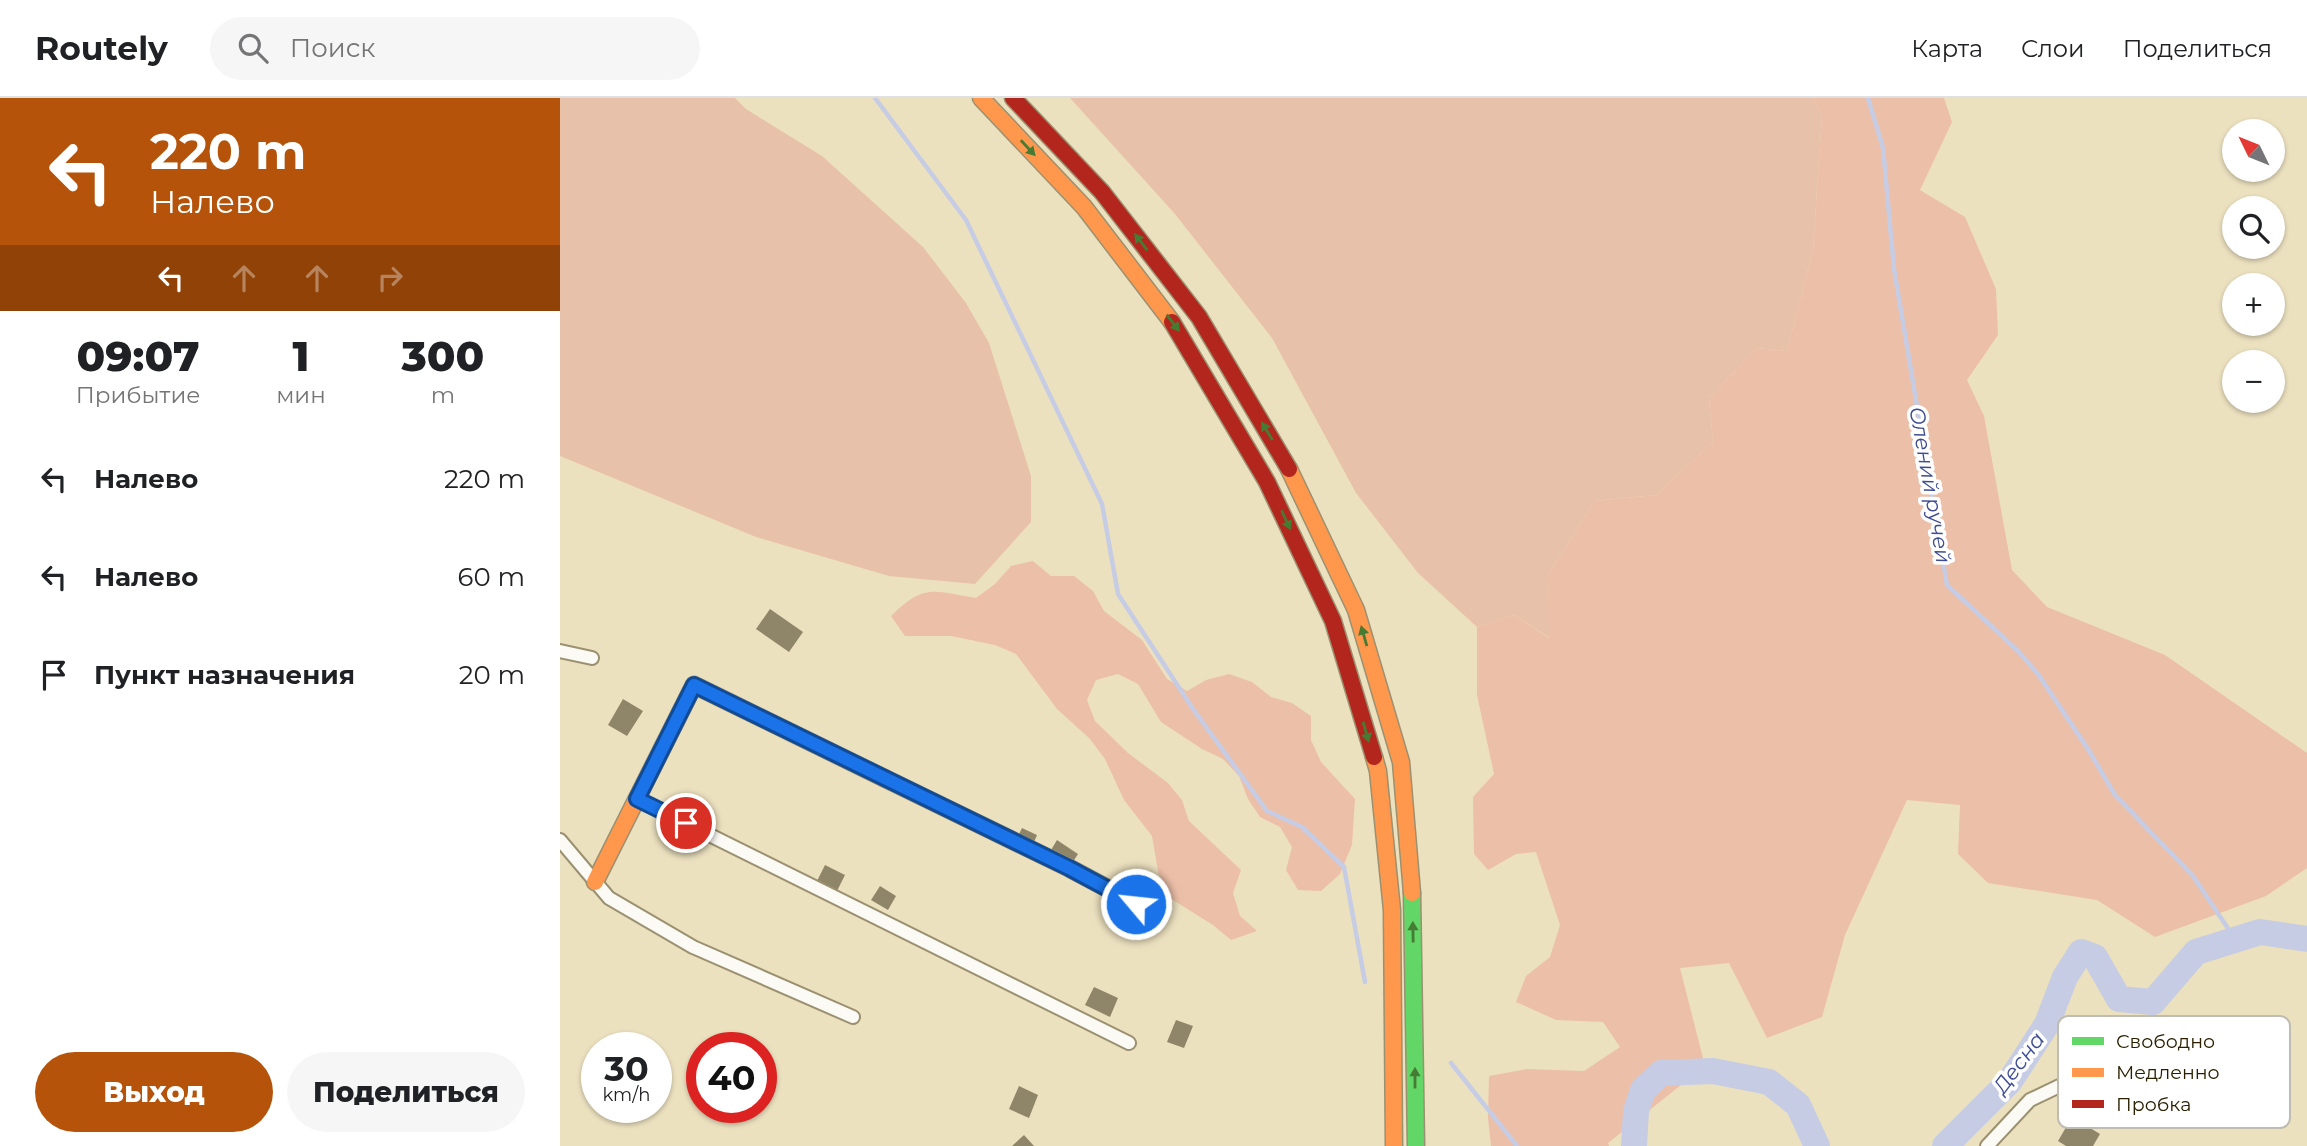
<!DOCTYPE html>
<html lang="ru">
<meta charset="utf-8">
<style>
body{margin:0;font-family:Montserrat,sans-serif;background:#f6f6f6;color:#202124;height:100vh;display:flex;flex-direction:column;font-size:26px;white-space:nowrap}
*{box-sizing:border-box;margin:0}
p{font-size:23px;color:#757577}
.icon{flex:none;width:38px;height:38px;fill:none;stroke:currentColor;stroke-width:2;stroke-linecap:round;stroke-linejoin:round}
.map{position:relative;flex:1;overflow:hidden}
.panel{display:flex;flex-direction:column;background:#fff;width:560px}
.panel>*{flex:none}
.hud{background:#b45309;color:#fff;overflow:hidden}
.needle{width:46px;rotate:313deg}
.fabs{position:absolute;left:1662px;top:21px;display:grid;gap:14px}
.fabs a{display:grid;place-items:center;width:63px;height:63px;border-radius:50%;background:#fff;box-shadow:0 2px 5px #0004;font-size:35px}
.speed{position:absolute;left:21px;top:934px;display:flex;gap:14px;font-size:35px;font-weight:700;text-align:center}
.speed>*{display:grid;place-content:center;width:91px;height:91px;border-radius:50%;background:#fff;box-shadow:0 2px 5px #0004;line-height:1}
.speed small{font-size:18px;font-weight:400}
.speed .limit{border:10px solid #d22;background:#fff;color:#111}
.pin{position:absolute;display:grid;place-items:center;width:60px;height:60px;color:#fff;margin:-30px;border:4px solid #fff;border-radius:50%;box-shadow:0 2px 7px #0007}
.me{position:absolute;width:77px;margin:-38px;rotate:298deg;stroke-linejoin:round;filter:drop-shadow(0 0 5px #0008)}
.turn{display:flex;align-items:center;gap:24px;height:147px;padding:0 35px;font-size:32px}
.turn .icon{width:91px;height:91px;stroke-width:2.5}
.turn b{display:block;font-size:49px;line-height:60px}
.lanes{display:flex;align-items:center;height:66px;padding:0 35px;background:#0003;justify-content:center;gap:35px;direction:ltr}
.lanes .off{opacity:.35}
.eta{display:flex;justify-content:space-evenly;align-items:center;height:119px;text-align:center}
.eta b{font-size:42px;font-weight:800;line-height:49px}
.cta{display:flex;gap:14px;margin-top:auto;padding:14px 35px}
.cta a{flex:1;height:80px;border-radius:42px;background:#b45309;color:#fff;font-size:28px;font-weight:800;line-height:80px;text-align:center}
.cta a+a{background:#f6f6f6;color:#202124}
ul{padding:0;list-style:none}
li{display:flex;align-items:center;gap:21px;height:98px;padding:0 35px}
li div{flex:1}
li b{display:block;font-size:26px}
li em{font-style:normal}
header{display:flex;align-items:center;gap:42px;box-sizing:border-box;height:98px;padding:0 35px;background:#fff;border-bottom:2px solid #e0e0e0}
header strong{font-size:33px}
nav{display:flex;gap:38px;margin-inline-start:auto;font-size:24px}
.search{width:490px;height:63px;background:#f6f6f6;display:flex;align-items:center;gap:18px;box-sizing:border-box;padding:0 24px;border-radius:38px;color:#757577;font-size:26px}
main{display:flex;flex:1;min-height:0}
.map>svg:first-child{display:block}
.green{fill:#e8c1ab}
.forest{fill:#ecbfa8}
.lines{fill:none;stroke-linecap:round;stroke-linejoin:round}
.stream{stroke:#c6cce4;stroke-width:4.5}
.river{stroke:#c6cce4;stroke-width:26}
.building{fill:#8f8669}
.street-casing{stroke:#9b9170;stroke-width:16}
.fast-casing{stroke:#9b9170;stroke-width:19}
.slow-casing{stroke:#9b9170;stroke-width:19}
.jam-casing{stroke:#9b9170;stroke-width:19}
.street{stroke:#fcfaf5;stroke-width:12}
.fast{stroke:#63d668;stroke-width:16}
.slow{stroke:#ff974d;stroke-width:16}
.jam{stroke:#b3261e;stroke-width:16}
.oneway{fill:#467b34}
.route-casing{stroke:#114b97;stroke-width:18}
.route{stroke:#1a73e8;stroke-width:12}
.labels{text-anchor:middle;stroke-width:7;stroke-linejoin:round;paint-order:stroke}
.water-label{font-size:21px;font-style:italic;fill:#3d4c93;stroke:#fff}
.key{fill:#fff;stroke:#bfbcb2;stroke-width:2}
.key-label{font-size:19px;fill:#2a2000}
</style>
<header>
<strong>Routely</strong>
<div class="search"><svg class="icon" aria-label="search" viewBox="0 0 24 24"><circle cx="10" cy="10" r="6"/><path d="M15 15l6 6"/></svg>Поиск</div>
<nav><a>Карта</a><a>Слои</a><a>Поделиться</a></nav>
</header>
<main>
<section class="panel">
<div class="hud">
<div class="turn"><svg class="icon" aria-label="left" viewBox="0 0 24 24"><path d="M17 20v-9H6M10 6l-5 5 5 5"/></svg><div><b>220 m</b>Налево</div></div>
<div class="lanes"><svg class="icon" aria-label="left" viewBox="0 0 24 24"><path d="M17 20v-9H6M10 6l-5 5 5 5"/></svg><svg class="icon off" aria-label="ahead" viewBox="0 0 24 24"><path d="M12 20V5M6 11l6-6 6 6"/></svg><svg class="icon off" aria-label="ahead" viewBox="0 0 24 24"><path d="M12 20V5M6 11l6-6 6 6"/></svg><svg class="icon off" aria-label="right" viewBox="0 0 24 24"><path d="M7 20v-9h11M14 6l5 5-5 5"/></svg></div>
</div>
<div class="eta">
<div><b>09:07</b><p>Прибытие</p></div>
<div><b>1</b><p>мин</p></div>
<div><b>300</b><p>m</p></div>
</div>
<ul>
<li><svg class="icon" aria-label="left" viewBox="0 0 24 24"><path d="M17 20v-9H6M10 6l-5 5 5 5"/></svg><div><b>Налево</b></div><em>220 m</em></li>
<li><svg class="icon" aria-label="left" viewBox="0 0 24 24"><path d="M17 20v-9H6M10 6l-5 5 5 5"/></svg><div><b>Налево</b></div><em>60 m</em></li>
<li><svg class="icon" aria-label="arrive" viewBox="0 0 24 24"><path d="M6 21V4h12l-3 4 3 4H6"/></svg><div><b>Пункт назначения</b></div><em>20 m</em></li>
</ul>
<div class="cta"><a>Выход</a><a>Поделиться</a></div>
</section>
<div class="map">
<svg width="1747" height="1048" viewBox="0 0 1747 1048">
<rect width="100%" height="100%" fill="#ece1bf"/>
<path class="green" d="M 0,0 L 175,0 L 186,11 L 262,58 L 363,149 L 406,205 L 429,245 L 471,378 L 471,424 L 415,486 L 329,478 L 196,439 L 0,358 Z
M 510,0 L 1253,0 L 1262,17 L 1253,151 L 1227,253 L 1197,250 L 1149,300 L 1153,344 L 1096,397 L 1035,403 L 988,477 L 990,540 L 954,517 L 917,529 L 858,475 L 796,395 L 712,240 L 615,116 Z"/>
<path class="forest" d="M 1253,0 L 1384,0 L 1392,24 L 1360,92 L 1405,119 L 1436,191 L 1438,237 L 1407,282 L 1424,318 L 1452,472 L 1487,509 L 1605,557 L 1747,655 L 1747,770 L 1706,798 L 1595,839 L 1537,802 L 1428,785 L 1398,756 L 1400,707 L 1347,702 L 1285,837 L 1262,919 L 1207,940 L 1169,865 L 1120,870 L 1145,968 L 1048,1045 L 1049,1048 L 931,1048 L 928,1020 L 929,978 L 967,971 L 1024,973 L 1060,949 L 1043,924 L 996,922 L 956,904 L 966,878 L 990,859 L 1000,827 L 976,754 L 956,756 L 928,772 L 914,756 L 913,699 L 934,676 L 917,597 L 917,529 L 954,517 L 989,540 L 988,477 L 1035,403 L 1096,397 L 1153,344 L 1149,300 L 1197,250 L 1227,253 L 1253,151 L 1262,17 Z
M 473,463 L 491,478 L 514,478 L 533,493 L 544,513 L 582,542 L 607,581 L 627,593 L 646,582 L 669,576 L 692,584 L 711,599 L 732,605 L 751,618 L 751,642 L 761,664 L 795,701 L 792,747 L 780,776 L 761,793 L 738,792 L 726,772 L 732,749 L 720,729 L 700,719 L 688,701 L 679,678 L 663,661 L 642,651 L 601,624 L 578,586 L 558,576 L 536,582 L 527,602 L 535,623 L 568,655 L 608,685 L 622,702 L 629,723 L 681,772 L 673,795 L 680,818 L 697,833 L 671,842 L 653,827 L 613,802 L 600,784 L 592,738 L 564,702 L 545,661 L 530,641 L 497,611 L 456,556 L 435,547 L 391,538 L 345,538 L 331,518 C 365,485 373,493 416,500 L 435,486 L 451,468 Z"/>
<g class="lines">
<path class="stream" d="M 315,0 L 406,122 L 542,406 L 558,496 L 633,611 L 707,713 L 742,729 L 784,769 L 805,884
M 1308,0 L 1323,50 L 1334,171 L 1387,487 L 1458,553 L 1478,576 L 1528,651 L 1555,697 L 1633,778 L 1675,841
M 891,965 L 957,1048"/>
<path class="river" d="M 1074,1048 L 1076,1013 L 1083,992 L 1101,975 L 1153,973 L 1209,984 L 1238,1007 L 1257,1048
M 1385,1048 L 1450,983 L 1487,926 L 1505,879 L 1521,854 L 1535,859 L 1559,901 L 1593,904 L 1636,854 L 1700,834 L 1747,841"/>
</g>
<path class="building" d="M 210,511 L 243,534 L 229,554 L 196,531 Z
M 63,601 L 83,613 L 67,638 L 48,627 Z
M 462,730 L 477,737 L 472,749 L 456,742 Z
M 497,742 L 518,756 L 509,770 L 488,757 Z
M 265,767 L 285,777 L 277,793 L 257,783 Z
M 320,788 L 336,798 L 328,812 L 311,802 Z
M 534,889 L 558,900 L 550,919 L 525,907 Z
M 616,922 L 633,928 L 624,950 L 607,944 Z
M 459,988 L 478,997 L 469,1020 L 449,1011 Z
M 1512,1019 L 1540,1036 L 1533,1048 L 1506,1048 L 1498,1043 Z
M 464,1037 L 474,1048 L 452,1048 Z"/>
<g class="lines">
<defs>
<path id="street" d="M 0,553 L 32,560
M 77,701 L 569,945
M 0,742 L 49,800 L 133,849 L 293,919
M 1427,1048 L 1470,1002 L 1514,981 L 1574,1014"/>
<path id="fast" d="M 324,680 L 509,770 L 577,806
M 852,795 L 856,1048"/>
<path id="slow" d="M 421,0 L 524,109 L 612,224
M 729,371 L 796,512 L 841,664 L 852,795
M 814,659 L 818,673 L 832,812 L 834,1048
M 35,784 L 134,587 L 324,680"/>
<path id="jam" d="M 453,0 L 542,94 L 639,219 L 729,371
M 612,224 L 707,384 L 773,523 L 814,659"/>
</defs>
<use href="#street" class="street-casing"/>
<use href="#fast" class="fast-casing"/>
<use href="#slow" class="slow-casing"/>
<use href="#jam" class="jam-casing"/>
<use href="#street" class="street"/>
<use href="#fast" class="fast"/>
<use href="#slow" class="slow"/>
<use href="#jam" class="jam"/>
</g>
<defs><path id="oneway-solid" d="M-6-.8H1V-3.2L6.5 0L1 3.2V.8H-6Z" transform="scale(1.75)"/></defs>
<g class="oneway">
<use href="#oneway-solid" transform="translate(468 50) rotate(47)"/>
<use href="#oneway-solid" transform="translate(581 144) rotate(-128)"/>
<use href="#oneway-solid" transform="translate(613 225) rotate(53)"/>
<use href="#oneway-solid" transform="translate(707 333) rotate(-121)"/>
<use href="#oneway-solid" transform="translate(726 422) rotate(65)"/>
<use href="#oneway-solid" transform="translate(804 538) rotate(-106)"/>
<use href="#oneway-solid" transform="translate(806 634) rotate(74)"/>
<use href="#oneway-solid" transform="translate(853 834) rotate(-91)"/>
<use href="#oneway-solid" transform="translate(855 980) rotate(-90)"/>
</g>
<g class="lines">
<defs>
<path id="route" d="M 126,725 L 77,701 L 134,587 L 509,770 L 576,806"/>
</defs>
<use href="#route" class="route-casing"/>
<use href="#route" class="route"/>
</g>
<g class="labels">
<g class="water-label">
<text transform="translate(1370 387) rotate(80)" y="7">Олений ручей</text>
<text transform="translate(1459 965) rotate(-53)" y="7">Десна</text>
</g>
</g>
<rect x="1498" y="918" width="232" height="112" rx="10" class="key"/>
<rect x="1512" y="939" width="32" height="8" fill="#63d668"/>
<rect x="1512" y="970" width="32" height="9" fill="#ff974d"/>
<rect x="1512" y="1002" width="32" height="8" fill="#b3261e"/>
<g class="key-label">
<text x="1556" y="950">Свободно</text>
<text x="1556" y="981">Медленно</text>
<text x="1556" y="1013">Пробка</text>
</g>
</svg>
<div class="fabs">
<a><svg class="needle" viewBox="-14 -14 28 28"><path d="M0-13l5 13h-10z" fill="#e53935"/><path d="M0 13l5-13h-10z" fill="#757577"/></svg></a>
<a><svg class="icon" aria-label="search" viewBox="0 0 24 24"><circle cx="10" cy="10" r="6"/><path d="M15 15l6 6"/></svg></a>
<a>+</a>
<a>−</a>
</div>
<div class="speed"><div>30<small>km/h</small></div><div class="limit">40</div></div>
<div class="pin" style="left:126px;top:725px;background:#d93025"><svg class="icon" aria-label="arrive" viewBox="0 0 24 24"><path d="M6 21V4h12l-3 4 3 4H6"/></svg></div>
<svg class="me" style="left:576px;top:806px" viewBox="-20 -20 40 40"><circle r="17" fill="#1a73e8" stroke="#fff" stroke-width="3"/><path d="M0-11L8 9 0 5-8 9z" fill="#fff"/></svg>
</div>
</main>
